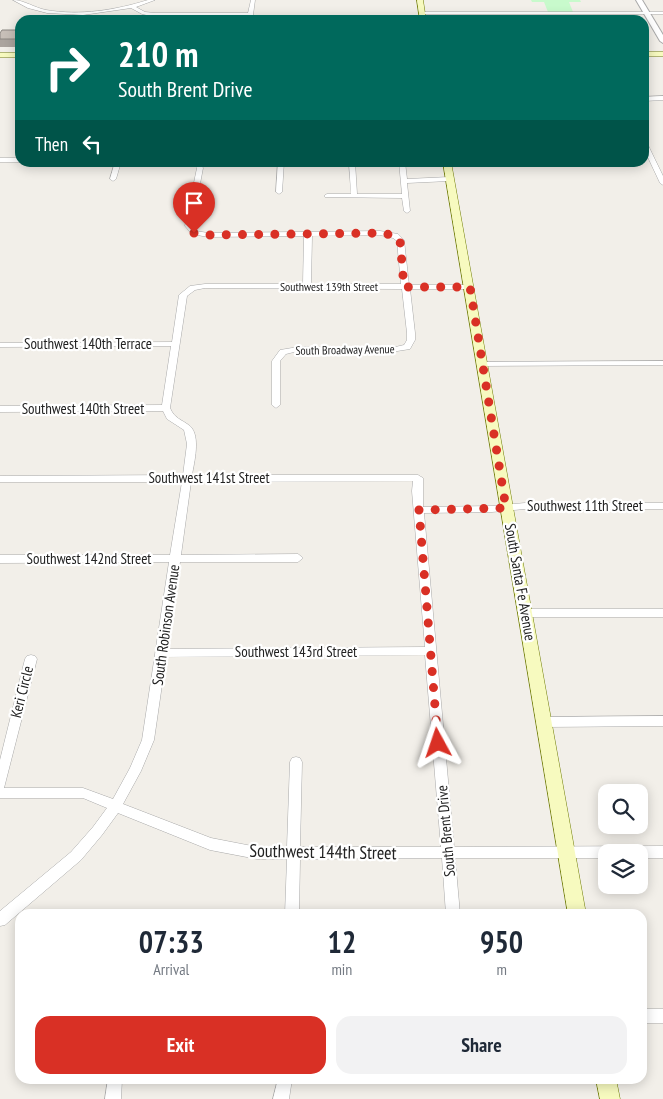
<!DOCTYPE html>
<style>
body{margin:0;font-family:"PT Sans Narrow",sans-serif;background:#f2f2f3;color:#1f2937;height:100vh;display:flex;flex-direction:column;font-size:19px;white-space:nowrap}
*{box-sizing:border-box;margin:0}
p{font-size:16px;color:#747a83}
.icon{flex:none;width:28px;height:28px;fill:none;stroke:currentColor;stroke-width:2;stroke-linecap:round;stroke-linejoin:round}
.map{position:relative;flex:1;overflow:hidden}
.sheet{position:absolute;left:15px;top:909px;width:632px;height:175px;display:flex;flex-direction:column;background:#fff;border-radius:15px;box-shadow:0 2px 12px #0003}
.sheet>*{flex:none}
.hud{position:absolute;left:15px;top:15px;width:634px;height:152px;border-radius:15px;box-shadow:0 2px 12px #0003;background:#00695c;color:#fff;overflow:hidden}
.controls{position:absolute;left:598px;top:784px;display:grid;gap:10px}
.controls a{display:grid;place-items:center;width:50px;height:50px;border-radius:10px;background:#fff;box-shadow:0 2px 12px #0003;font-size:25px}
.pin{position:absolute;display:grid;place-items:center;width:42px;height:42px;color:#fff;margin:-51px -21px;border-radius:50% 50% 50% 0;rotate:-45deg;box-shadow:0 0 5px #0007}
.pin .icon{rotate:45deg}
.me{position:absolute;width:55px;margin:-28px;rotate:355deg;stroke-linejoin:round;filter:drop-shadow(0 0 4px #0008)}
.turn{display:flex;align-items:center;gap:18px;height:105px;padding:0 20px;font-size:22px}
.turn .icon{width:65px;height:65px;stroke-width:2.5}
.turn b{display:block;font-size:35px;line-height:42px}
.then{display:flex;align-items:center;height:48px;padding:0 20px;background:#0003;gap:10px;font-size:19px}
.eta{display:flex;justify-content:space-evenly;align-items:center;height:85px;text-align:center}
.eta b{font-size:30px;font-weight:600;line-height:35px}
.button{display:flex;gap:10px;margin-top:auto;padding:10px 20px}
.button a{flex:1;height:58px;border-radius:15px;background:#d93025;color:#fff;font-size:20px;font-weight:600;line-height:58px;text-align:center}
.button a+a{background:#f2f2f3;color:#1f2937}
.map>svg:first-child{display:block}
.park{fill:#c8facc}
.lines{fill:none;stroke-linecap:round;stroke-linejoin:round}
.minor-casing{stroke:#a9a9a9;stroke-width:1}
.tertiary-casing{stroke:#a9a9a9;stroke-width:2}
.secondary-casing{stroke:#707d05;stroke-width:1}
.minor{fill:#fff;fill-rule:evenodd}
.tertiary{fill:#fff;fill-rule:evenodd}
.secondary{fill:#f7fabf;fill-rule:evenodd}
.wall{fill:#aba49e}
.shaded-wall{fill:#8b8681}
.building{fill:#c7bfb8;stroke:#8b8681}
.route{stroke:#d93025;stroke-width:9;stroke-dasharray:0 16.2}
.labels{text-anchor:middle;stroke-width:4.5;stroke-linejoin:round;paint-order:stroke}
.far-street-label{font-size:12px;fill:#222;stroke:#fff}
.street-label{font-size:15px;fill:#222;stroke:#fff}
.near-street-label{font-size:18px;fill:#222;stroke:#fff}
</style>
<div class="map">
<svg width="663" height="1099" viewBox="0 0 663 1099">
<rect width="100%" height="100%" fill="#f2efe9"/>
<path class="park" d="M 531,0 L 580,0 L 581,2 L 569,2 L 573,12 L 548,12 L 544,2 L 532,2 Z"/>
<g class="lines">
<defs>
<path id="minor" d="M 13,0 C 24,0 35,8 46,10 C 80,16 116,10 148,0 L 155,0 L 136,7 L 145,12 L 155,13 L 248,13 L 251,0 L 255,0 L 253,15 L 250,17 L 155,17 L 142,14 L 131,8 L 83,15 L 47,13 L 28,8 Z
M 422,12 L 663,12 L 663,14 L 420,14 Z
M 663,96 L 663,100 L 644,101 L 644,97 Z
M 644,141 L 647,143 L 663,176 L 663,185 L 660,183 L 644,149 Z
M 0,158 L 20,158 L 20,162 L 0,162 Z
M 115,162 L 121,162 L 116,179 L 113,181 L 110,179 Z
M 194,162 L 200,162 L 203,168 L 192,226 L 196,231 L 208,233 L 380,231 L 398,234 L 404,240 L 409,285 L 470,285 L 474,287 L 470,289 L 410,289 L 415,333 L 415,340 L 410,349 L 391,352 L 298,351 L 286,354 L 280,361 L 280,405 L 276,408 L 272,405 L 272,361 L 280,350 L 298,347 L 391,348 L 404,345 L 407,340 L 407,333 L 402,289 L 205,288 L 195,290 L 187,296 L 170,408 C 175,419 181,419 190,426 C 201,436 194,463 192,475 L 418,475 L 423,478 L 423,507 L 492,506 L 525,503 L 663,503 L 663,509 L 525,509 L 492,512 L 424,513 L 454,847 L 663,846 L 663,858 L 639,858 L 639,852 L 606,852 L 606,858 L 455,858 L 460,914 L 446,914 L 442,858 L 300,859 L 299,914 L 285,914 L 287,859 L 257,859 L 210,850 L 118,813 L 102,835 L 81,860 L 5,925 L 0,926 L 0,911 L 71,852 L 93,827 L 107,808 L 83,798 L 0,798 L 0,760 L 25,659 L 27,656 L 31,655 L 35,656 L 37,659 L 4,788 L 83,788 L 113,799 L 130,768 L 142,740 L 169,562 L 0,563 L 0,555 L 170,555 L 182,482 L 0,482 L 0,476 L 183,475 L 187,444 L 184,430 L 167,419 L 163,411 L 0,412 L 0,406 L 162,405 L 171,346 L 0,347 L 0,343 L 172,342 L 179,295 L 190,286 L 205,284 L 303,284 L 304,236 L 208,237 L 192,234 L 185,226 L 197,168 ZM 380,235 L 393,238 L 397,241 L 401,284 L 311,284 L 312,236 ZM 413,481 L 412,491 L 425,647 L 167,649 L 180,562 L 298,562 L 303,558 L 298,554 L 181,555 L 191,482 ZM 425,655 L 441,847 L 300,847 L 302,762 L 300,758 L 296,757 L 292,758 L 290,762 L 287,847 L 257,847 L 211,838 L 123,804 L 141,771 L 154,740 L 166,657 Z
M 278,162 L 284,162 L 282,192 L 279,194 L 276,192 Z
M 349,162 L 355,162 L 357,194 L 402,194 L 399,162 L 405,162 L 407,179 L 449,177 L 452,179 L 449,181 L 407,183 L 410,211 L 407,213 L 404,211 L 402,198 L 325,197 L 325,195 L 327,194 L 351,194 Z
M 663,361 L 663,365 L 483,366 L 479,364 L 483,362 Z
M 525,609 L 663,609 L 663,617 L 525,617 L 521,616 L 520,613 L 521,610 Z
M 663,716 L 663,726 L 544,727 L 540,725 L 538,722 L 540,719 L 544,717 Z
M 642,1009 L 663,1009 L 663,1023 L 642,1023 Z
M 108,1079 L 122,1079 L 121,1099 L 105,1099 Z
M 278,1079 L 292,1079 L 289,1099 L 273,1099 Z"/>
<path id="tertiary" d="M 636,0 L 642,0 L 663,35 L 663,43 L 660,41 Z"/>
<path id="secondary" d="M 417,0 L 423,0 L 426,20 L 420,20 Z
M 644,52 L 663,52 L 663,56 L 644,56 Z
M 0,53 L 20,53 L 20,57 L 0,57 Z
M 443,162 L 451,162 L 586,914 L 568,914 Z
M 596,1079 L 616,1079 L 620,1099 L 600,1099 Z"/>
</defs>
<use href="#minor" class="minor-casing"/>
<use href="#tertiary" class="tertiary-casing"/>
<use href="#secondary" class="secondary-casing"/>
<use href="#minor" class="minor"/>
<use href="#tertiary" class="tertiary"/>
<use href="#secondary" class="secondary"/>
</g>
<path class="wall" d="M 20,30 L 20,46 L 19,47 L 0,47 L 0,33 Z
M 644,31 L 646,35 L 644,43 Z"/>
<path class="shaded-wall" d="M 20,34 L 20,46 L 19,47 L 18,39 Z"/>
<path class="building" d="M 580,18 L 612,18 L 612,20 L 580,20 Z
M 2,30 L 20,30 L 20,34 L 18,39 L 0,39 L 0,33 Z"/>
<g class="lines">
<path class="route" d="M 194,233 L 208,235 L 385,233 L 400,240 L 404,287 L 470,287 L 506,508 L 419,510 L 438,743"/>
</g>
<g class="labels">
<g class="far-street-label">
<text x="329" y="291">Southwest 139th Street</text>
<text transform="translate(345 350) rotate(-1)" y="4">South Broadway Avenue</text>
</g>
<g class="street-label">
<text x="88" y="349">Southwest 140th Terrace</text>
<text x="83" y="414">Southwest 140th Street</text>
<text x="209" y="483">Southwest 141st Street</text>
<text x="585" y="511">Southwest 11th Street</text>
<text x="89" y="564">Southwest 142nd Street</text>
<text transform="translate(520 582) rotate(80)" y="5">South Santa Fe Avenue</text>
<text transform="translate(166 625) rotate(-82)" y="5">South Robinson Avenue</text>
<text x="296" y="657">Southwest 143rd Street</text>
<text transform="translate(22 692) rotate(-76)" y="5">Keri Circle</text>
<text transform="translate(446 831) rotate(-95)" y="5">South Brent Drive</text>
</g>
<g class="near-street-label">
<text transform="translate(323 852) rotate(1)" y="6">Southwest 144th Street</text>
</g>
</g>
</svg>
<div class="controls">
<a><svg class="icon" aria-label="search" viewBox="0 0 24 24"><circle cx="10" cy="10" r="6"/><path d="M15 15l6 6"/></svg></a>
<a><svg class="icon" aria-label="layers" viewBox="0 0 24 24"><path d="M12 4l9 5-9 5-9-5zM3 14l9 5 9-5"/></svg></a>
</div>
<div class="pin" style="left:194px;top:233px;background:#d93025"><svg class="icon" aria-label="arrive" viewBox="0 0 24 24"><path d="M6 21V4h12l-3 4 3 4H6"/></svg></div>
<svg class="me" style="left:438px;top:743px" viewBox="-20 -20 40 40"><path d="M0-17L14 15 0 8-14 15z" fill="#d93025" stroke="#fff" stroke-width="4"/></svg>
<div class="hud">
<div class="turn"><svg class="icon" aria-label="right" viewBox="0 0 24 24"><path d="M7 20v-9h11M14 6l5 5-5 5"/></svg><div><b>210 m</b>South Brent Drive</div></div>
<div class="then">Then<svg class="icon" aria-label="left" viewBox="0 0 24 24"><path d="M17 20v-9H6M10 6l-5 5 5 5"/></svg></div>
</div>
<section class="sheet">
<div class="eta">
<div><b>07:33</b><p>Arrival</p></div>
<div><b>12</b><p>min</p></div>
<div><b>950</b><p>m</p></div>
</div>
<div class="button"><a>Exit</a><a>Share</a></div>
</section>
</div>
